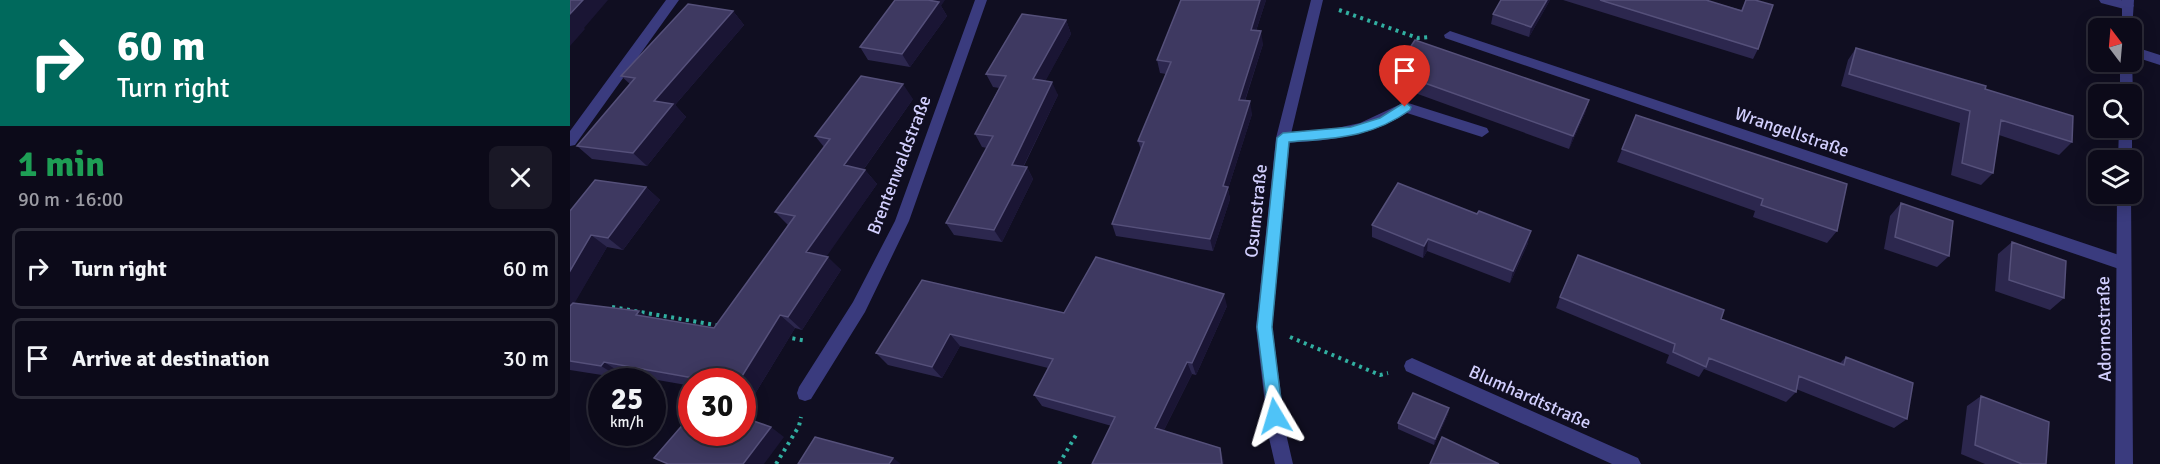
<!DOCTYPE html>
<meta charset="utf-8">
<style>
body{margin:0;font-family:Signika,sans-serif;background:#1a1826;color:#f1f3f6;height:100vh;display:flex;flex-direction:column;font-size:22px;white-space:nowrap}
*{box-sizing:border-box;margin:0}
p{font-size:20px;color:#9a9aa2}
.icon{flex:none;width:33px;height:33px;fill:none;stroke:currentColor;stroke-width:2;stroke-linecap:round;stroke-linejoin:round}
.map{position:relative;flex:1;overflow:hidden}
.panel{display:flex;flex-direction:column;background:#0c0a19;width:570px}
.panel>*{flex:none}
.hud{background:#00695c;color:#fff;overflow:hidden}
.needle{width:39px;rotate:344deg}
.fabs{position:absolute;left:1518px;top:18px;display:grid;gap:12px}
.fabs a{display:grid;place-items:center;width:54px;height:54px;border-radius:9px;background:#0c0a19;box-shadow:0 3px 15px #0003,0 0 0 2px #2c2b38;font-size:30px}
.speed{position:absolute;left:18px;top:368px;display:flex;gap:12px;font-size:30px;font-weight:700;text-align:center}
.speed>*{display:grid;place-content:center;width:78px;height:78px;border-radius:50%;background:#0c0a19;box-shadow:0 3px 15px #0003,0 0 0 2px #2c2b38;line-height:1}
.speed small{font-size:15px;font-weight:400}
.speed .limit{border:9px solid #d22;background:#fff;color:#111}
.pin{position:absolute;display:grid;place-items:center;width:51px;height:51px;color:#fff;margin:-62px -26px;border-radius:50% 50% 50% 0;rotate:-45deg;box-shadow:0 0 6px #0007}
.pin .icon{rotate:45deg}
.me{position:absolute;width:66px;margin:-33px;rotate:353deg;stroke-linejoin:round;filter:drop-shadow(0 0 4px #0008)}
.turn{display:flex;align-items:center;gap:21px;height:126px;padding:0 18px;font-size:27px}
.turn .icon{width:78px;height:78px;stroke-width:2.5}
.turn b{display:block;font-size:42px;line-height:51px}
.round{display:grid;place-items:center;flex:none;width:63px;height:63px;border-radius:9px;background:#1a1826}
.headline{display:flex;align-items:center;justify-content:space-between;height:102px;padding:0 18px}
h1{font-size:36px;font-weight:800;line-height:45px;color:#1e9e55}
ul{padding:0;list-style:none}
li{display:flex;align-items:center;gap:18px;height:81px;margin:0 12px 9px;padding:0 6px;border:3px solid #2c2b38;border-radius:9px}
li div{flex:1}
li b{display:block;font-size:22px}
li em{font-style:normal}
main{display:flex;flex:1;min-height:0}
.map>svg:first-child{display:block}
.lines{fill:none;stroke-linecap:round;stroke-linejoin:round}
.path{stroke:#31afa1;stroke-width:4;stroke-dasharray:3 4.5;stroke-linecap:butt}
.service{fill:#3a3b7e;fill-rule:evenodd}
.minor{fill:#3a3b7e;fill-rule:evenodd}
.tertiary{fill:#3a3b7e;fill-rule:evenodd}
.wall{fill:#2c274e}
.shaded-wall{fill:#1a1534}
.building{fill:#3e3961;stroke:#55507a;stroke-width:1.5}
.route{fill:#4fc3f7;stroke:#337fa1;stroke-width:1.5}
.labels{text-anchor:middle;stroke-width:5;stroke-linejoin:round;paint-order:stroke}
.street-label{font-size:18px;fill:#d2cffe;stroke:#100e21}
</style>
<main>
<section class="panel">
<div class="hud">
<div class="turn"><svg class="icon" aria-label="right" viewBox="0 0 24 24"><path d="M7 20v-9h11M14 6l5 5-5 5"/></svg><div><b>60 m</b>Turn right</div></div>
</div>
<div class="headline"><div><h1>1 min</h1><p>90 m · 16:00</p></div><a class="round"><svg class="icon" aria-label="close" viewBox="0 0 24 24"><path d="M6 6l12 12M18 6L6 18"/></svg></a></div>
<ul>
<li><svg class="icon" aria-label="right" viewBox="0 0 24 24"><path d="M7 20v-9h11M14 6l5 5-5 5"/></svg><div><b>Turn right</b></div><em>60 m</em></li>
<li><svg class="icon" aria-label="arrive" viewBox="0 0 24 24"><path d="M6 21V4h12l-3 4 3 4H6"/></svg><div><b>Arrive at destination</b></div><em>30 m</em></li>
</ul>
</section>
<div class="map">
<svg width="1590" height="464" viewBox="0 0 1590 464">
<rect width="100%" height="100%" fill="#100e21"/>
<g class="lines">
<path class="path" d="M 769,10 L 848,38 L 859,37
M 42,307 L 151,326
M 215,337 L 237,341
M 720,337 L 810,375 L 818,373
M 206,464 L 229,426 L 231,417
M 489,464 L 506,435"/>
<path class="service" d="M 835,102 L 917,128 L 919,132 L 912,137 L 837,113 C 799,137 757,141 713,143 L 706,138 L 713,133 L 762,129 L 790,123 Z"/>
<path class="minor" d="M 96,0 L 109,0 L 5,145 L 0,146 L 0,131 Z
M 405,0 L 417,0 L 339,221 L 295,312 L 241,399 L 235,401 L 229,399 L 227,393 L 229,387 L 283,302 L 325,221 Z
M 741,0 L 753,0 L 720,138 L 702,327 L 717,438 L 723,464 L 705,464 L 699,438 L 686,327 L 706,138 Z
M 1529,0 L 1551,0 L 1562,3 L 1564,6 L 1558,10 L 1531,3 Z
M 880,31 L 1552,256 L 1557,258 L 1560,263 L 1557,268 L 1552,270 L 875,38 L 874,35 Z
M 1562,46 L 1590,55 L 1590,65 L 1562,56 Z
M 842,358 L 1068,458 L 1071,464 L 1042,464 L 836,371 L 834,366 L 836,361 Z"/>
<path class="tertiary" d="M 1552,0 L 1564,0 L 1562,31 L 1562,28 L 1552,28 Z
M 1562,59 L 1563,94 L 1562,96 L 1550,94 L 1550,62 L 1562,62 Z
M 1562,125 L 1562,160 L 1548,160 L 1549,128 L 1562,128 Z
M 1547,194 L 1561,194 L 1563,464 L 1545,464 Z"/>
</g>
<path class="wall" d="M 611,0 L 696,0 L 686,31 L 693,44 L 675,101 L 682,114 L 658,189 L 660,199 L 643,251 L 546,236 L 542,224 L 571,150 L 568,141 L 596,74 L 590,73 L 587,60 Z
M 980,0 L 959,37 L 921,24 L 923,14 Z
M 993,0 L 1136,0 L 1171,10 L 1176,0 L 1188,49 L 1183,59 Z
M 371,6 L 377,16 L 340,67 L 298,60 L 290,47 Z
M 163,11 L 174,25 L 105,105 L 116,117 L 77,166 L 22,159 L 7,146 L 60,84 L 51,76 Z
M 496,20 L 501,34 L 475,81 L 488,95 L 454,166 L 457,167 L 463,179 L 432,242 L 384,235 L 376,223 L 417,148 L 412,147 L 405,134 L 429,88 L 423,87 L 416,74 Z
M 1286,48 L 1415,89 L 1502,142 L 1489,155 L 1429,135 L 1423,173 L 1411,185 L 1381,175 L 1390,123 L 1271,86 L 1278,60 Z
M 824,72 L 1019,100 L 1015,113 L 999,149 L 823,85 Z
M 343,99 L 294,169 L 295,170 L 307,184 L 256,256 L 271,270 L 232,330 L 225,328 L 183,397 L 172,395 L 172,381 L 122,381 L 122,386 L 53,374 L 51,378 L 0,370 L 0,211 L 76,187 L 90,200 L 53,250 L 37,247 L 4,303 L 144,328 L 218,225 L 205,212 L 254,147 L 245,136 Z
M 1066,115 L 1267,231 L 1257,243 L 1183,217 L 1185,211 L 1047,162 Z
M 1331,203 L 1379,256 L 1367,267 L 1314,249 L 1320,216 Z
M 802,225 L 958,243 L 940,283 L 857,251 L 853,258 L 802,237 Z
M 1442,242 L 1494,298 L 1480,310 L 1425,291 L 1428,254 Z
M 352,280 L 494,313 L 657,306 L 626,375 L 622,374 L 594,430 L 653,458 L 472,406 L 464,395 L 478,368 L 390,346 L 372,378 L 318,365 L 306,353 Z
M 990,297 L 1151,319 L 1269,364 L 1276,357 L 1337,419 L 1324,428 L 1226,389 L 1226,392 L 1216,402 L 1134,369 L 1129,377 L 1096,363 L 1099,355 L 986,308 Z
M 1411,396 L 1476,464 L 1415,464 L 1391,454 L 1397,406 Z
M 879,408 L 878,414 L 864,445 L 828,429 L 828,423 Z"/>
<path class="shaded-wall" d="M 13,0 L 38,0 L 14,28 L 15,29 L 0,46 L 0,14 Z
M 358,0 L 375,0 L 371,6 L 377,16 L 340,67 L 332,54 Z
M 690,0 L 696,0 L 682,43 L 681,30 Z
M 977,0 L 980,0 L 959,37 L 961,27 Z
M 163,11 L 174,25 L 105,105 L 116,117 L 77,166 L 63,153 L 84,101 Z
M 496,20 L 501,34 L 469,93 L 463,79 Z
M 691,31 L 693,44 L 671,112 L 669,100 Z
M 482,82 L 488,95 L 448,177 L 442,165 Z
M 333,84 L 343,99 L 286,180 L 274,165 Z
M 1019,100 L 1015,113 L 999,149 L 1003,136 Z
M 680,101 L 682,114 L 658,189 L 660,199 L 643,251 L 640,239 L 653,186 Z
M 457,167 L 463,179 L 432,242 L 424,230 Z
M 295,170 L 307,184 L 250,266 L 236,252 Z
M 76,187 L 90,200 L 53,250 L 38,238 Z
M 961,231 L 958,243 L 940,283 L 943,271 Z
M 21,235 L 37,247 L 0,311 L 0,271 Z
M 858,239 L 857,251 L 853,258 L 854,246 Z
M 258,257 L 271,270 L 232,330 L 218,317 Z
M 654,294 L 657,306 L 626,375 L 622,363 Z
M 69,311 L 87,324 L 66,315 Z
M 210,315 L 225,328 L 183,397 L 172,390 L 172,381 L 169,381 Z
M 380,334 L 390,346 L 372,378 L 362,367 Z
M 34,362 L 53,374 L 51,378 L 31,366 Z
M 617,362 L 622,374 L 590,438 L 585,428 Z
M 879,408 L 878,414 L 864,445 L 865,439 Z
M 201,427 L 214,437 L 194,464 L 173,464 Z
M 650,448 L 653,458 L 654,464 L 652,464 Z
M 323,458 L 331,464 L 319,464 Z"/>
<path class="building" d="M 0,0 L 13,0 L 0,14 Z
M 325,0 L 358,0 L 369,2 L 332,54 L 290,47 Z
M 611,0 L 690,0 L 681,30 L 691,31 L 669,100 L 680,101 L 653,186 L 658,187 L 640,239 L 542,224 L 574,142 L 568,141 L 601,62 L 587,60 Z
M 931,0 L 977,0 L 961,27 L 923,14 Z
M 1030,0 L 1136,0 L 1172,11 L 1176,0 L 1185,0 L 1203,5 L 1188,49 Z
M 118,4 L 163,11 L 84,101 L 103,104 L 63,153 L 7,146 L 65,78 L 51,76 Z
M 452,14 L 496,20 L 463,79 L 482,82 L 442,165 L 457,167 L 424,230 L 376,223 L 423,136 L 405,134 L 436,76 L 416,74 Z
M 845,40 L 1019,100 L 1003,136 L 824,72 Z
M 1286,48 L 1416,86 L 1415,89 L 1503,116 L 1502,142 L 1431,120 L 1423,173 L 1392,163 L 1400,111 L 1279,74 Z
M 291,76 L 333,84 L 274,165 L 295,170 L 236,252 L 258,257 L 218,317 L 210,315 L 169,381 L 140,381 L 34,362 L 31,366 L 0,361 L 0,306 L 3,303 L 69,311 L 66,315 L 144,328 L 225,216 L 205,212 L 260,139 L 245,136 Z
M 1066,115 L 1277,184 L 1267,231 L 1191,205 L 1193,199 L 1052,149 Z
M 25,180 L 76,187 L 38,238 L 21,235 L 0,271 L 0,211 Z
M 828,183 L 907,214 L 909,211 L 961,231 L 943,271 L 858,239 L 854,246 L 802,225 Z
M 1331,203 L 1383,221 L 1379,256 L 1325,237 Z
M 1442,242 L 1496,261 L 1494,298 L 1439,280 Z
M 1008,255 L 1154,310 L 1151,319 L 1274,365 L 1276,357 L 1343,383 L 1337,419 L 1229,376 L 1226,392 L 1139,358 L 1136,367 L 1103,352 L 1105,344 L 990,297 Z
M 526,257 L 654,294 L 622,363 L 617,362 L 585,428 L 650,448 L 652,464 L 522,464 L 545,417 L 464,395 L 483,359 L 380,334 L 362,367 L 306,353 L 352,280 L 494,313 Z
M 843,393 L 879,408 L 865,439 L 828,423 Z
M 1411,396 L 1479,422 L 1476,464 L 1452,464 L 1405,445 Z
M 122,414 L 122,432 L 172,432 L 172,417 L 201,427 L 173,464 L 98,464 L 84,458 Z
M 245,437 L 323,458 L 319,464 L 228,464 Z
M 872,437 L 929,464 L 860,464 Z"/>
<path class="route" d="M 835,102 L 841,107 L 840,110 C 801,138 765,138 719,142 L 702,327 L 713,416 L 711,421 L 705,423 L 699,421 L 687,327 L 707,138 L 713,133 L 781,127 L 810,118 Z"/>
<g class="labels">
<g class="street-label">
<text transform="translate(1222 132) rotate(19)" y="6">Wrangellstraße</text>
<text transform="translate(329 165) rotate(-69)" y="6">Brentenwaldstraße</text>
<text transform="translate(686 211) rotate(-84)" y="6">Osumstraße</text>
<text transform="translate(1534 329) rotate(-91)" y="6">Adornostraße</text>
<text transform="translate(960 397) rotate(24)" y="6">Blumhardtstraße</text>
</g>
</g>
</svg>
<div class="fabs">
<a><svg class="needle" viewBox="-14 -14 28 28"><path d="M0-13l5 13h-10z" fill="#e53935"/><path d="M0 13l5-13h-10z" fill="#9a9aa2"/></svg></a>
<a><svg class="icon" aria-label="search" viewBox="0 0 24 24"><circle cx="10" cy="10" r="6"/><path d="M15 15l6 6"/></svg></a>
<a><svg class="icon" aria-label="layers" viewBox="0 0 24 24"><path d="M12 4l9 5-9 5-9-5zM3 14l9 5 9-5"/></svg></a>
</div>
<div class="speed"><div>25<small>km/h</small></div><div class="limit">30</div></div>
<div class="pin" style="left:835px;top:107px;background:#d93025"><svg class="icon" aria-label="arrive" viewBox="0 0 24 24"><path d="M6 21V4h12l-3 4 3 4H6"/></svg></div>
<svg class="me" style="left:705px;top:416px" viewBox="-20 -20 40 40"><path d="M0-17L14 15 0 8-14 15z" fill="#4fc3f7" stroke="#fff" stroke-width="4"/></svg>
</div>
</main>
